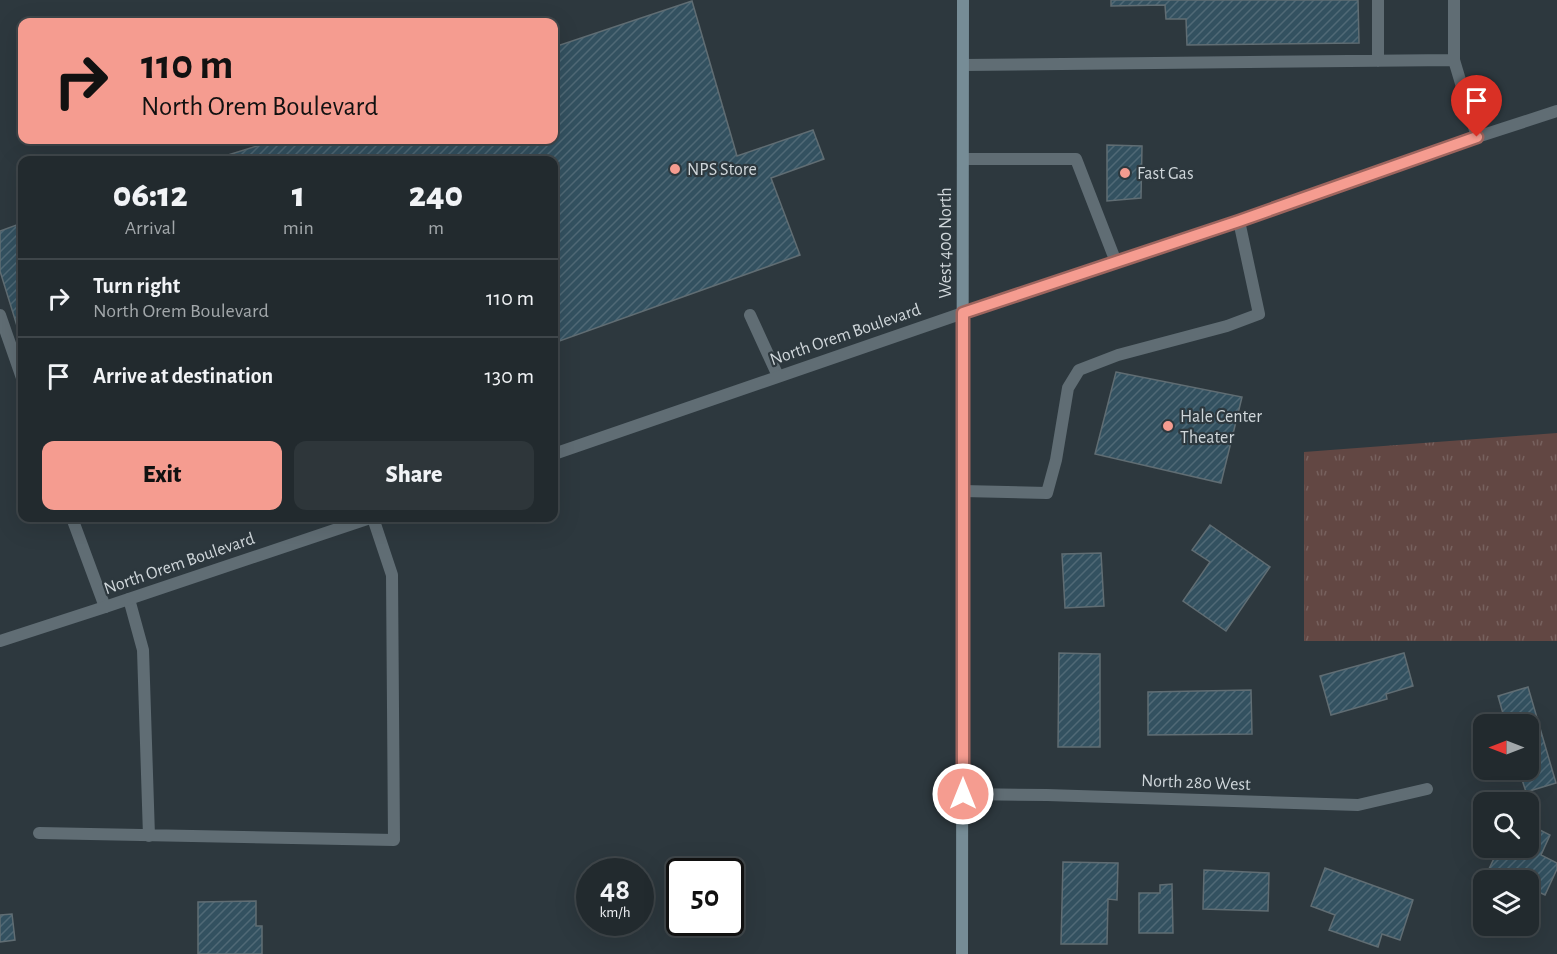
<!DOCTYPE html>
<style>
body{margin:0;font-family:"Alegreya Sans",sans-serif;background:#2e363a;color:#f1f3f6;height:100vh;display:flex;flex-direction:column;font-size:22px;white-space:nowrap}
*{box-sizing:border-box;margin:0}
p{font-size:20px;color:#a2a7aa}
.icon{flex:none;width:33px;height:33px;fill:none;stroke:currentColor;stroke-width:2;stroke-linecap:round;stroke-linejoin:round}
.map{position:relative;flex:1;overflow:hidden}
.details{position:absolute;left:18px;top:156px;width:540px;height:366px;display:flex;flex-direction:column;background:#222a2e;border-radius:12px;box-shadow:0 6px 24px #0002,0 0 0 2px #3f464a}
.details>*{flex:none}
.banner{position:absolute;left:18px;top:18px;width:540px;height:126px;border-radius:12px;box-shadow:0 6px 24px #0002,0 0 0 2px #3f464a;background:#f59c90;color:#111;overflow:hidden}
.needle{width:39px;rotate:270deg}
.buttons{position:absolute;left:1473px;top:714px;display:grid;gap:12px}
.buttons a{display:grid;place-items:center;width:66px;height:66px;border-radius:12px;background:#222a2e;box-shadow:0 6px 24px #0002,0 0 0 2px #3f464a;font-size:30px}
.speed{position:absolute;left:576px;top:858px;display:flex;gap:12px;font-size:30px;font-weight:700;text-align:center}
.speed>*{display:grid;place-content:center;width:78px;height:78px;border-radius:50%;background:#222a2e;box-shadow:0 6px 24px #0002,0 0 0 2px #3f464a;line-height:1}
.speed small{font-size:15px;font-weight:400}
.speed .limit{border:3px solid #111;border-radius:9px;background:#fff;color:#111}
.pin{position:absolute;display:grid;place-items:center;width:51px;height:51px;color:#fff;margin:-62px -26px;border-radius:50% 50% 50% 0;rotate:-45deg;box-shadow:0 0 6px #0007}
.pin .icon{rotate:45deg}
.me{position:absolute;width:66px;margin:-33px;rotate:0deg;stroke-linejoin:round;filter:drop-shadow(0 0 4px #0008)}
.turn{display:flex;align-items:center;gap:21px;height:126px;padding:0 24px;font-size:27px}
.turn .icon{width:78px;height:78px;stroke-width:2.5}
.turn b{display:block;font-size:42px;line-height:51px}
.eta{display:flex;justify-content:space-evenly;align-items:center;height:102px;text-align:center}
.eta b{font-size:36px;font-weight:800;line-height:42px}
.cta{display:flex;gap:12px;margin-top:auto;padding:12px 24px}
.cta a{flex:1;height:69px;border-radius:12px;background:#f59c90;color:#111;font-size:24px;font-weight:800;line-height:69px;text-align:center}
.cta a+a{background:#2e363a;color:#f1f3f6}
ul{padding:0;list-style:none}
li{display:flex;align-items:center;gap:18px;height:78px;padding:0 24px;border-top:2px solid #3f464a}
li div{flex:1}
li b{display:block;font-size:22px}
li em{font-style:normal}
.map>svg:first-child{display:block}
.grass{fill:url(#grass-tufts)}
.building{fill:url(#building-hatch);stroke:#606d73;stroke-width:1.5}
.lines{fill:none;stroke-linecap:round;stroke-linejoin:round}
.service{stroke:#606d74;stroke-width:12}
.minor{stroke:#606d74;stroke-width:12}
.tertiary{stroke:#606d74;stroke-width:12}
.secondary{stroke:#768c96;stroke-width:12}
.route-casing{stroke:#9f655e;stroke-width:15}
.route{stroke:#f59c90;stroke-width:10}
.poi-dot{fill:#f59c90;stroke:#2d383e;stroke-width:2}
.labels{text-anchor:middle;stroke-width:4.5;stroke-linejoin:round;paint-order:stroke}
.poi-label{font-size:18px;fill:#cfd6da;stroke:#2d383e;text-anchor:start}
.street-label{font-size:18px;fill:#cfd6da;stroke:#2d383e}
</style>
<div class="map">
<svg width="1557" height="954" viewBox="0 0 1557 954">
<defs>
<pattern id="grass-tufts" width="24" height="20" patternUnits="userSpaceOnUse" patternTransform="scale(1.5)"><rect width="24" height="20" fill="#624743"/><path d="M3 7l-1-3M5 7V3M7 7l1-3M15 17l-1-3M17 17v-4M19 17l1-3" fill="none" stroke="#77615e"/></pattern>
<pattern id="building-hatch" width="6" height="6" patternUnits="userSpaceOnUse" patternTransform="scale(1.5)"><rect width="6" height="6" fill="#335160"/><path d="M-1 1l2-2M0 6l6-6M5 7l2-2" fill="none" stroke="#506976"/></pattern>
</defs>
<rect width="100%" height="100%" fill="#2d383e"/>
<path class="grass" d="M 1557,433 L 1557,641 L 1304,641 L 1304,452 Z"/>
<path class="building" d="M 1111,0 L 1358,0 L 1359,43 L 1187,45 L 1186,19 L 1166,19 L 1165,5 L 1111,6 Z
M 692,1 L 737,156 L 813,130 L 824,159 L 771,178 L 800,255 L 554,343 L 554,160 L 212,160 L 276,140 L 554,140 L 554,47 Z
M 1107,145 L 1142,146 L 1141,198 L 1107,201 Z
M 22,223 L 22,342 L 0,271 L 0,231 Z
M 1116,372 L 1242,397 L 1221,483 L 1095,454 Z
M 1210,525 L 1270,567 L 1226,631 L 1183,601 L 1210,562 L 1192,550 Z
M 1101,553 L 1104,606 L 1065,608 L 1062,554 Z
M 1059,653 L 1100,654 L 1100,747 L 1058,747 Z
M 1404,653 L 1413,686 L 1386,694 L 1387,699 L 1331,715 L 1320,676 Z
M 1528,687 L 1556,783 L 1526,792 L 1519,770 L 1528,770 L 1528,724 L 1506,724 L 1498,696 Z
M 1251,690 L 1252,734 L 1148,735 L 1148,692 Z
M 1528,824 L 1550,835 L 1541,855 L 1557,863 L 1557,869 L 1545,895 L 1528,887 L 1528,880 L 1484,880 L 1484,898 L 1477,894 L 1499,848 L 1528,848 Z
M 1063,862 L 1118,863 L 1117,900 L 1108,899 L 1107,944 L 1061,944 Z
M 1325,868 L 1413,900 L 1400,940 L 1382,934 L 1378,947 L 1329,930 L 1335,915 L 1311,906 Z
M 1204,870 L 1269,873 L 1268,911 L 1203,909 Z
M 1172,884 L 1173,933 L 1139,933 L 1139,893 L 1160,893 L 1160,885 Z
M 256,901 L 256,926 L 262,926 L 262,954 L 198,954 L 198,902 Z
M 12,914 L 15,940 L 0,942 L 0,915 Z"/>
<g class="lines">
<path class="service" d="M 1378,0 L 1378,61
M 1454,0 L 1454,60 L 1477,137
M 963,65 L 1454,60
M 963,159 L 1076,159 L 1116,262
M 0,315 L 22,378
M 750,315 L 778,376
M 963,491 L 1047,493 L 1056,460 L 1068,388 L 1079,370 L 1118,355 L 1227,326 L 1259,314 L 1239,221
M 72,518 L 105,607"/>
<path class="minor" d="M 129,599 L 143,650 L 149,836
M 962,794 L 1047,795 L 1358,805 L 1427,789
M 39,833 L 394,840 L 392,575 L 373,518"/>
<path class="tertiary" d="M 554,454 L 963,313 L 1239,221 L 1477,137 L 1557,111
M 0,641 L 105,607 L 370,518"/>
<path class="secondary" d="M 962,954 L 963,0"/>
</g>
<g class="lines">
<defs>
<path id="route" d="M 963,794 L 963,313 L 1239,221 L 1477,137"/>
</defs>
<use href="#route" class="route-casing"/>
<use href="#route" class="route"/>
</g>
<g class="poi-dot">
<circle cx="675" cy="169" r="6"/>
<circle cx="1125" cy="173" r="6"/>
<circle cx="1168" cy="426" r="6"/>
</g>
<g class="labels">
<g class="poi-label">
<text x="687" y="175">NPS Store</text>
<text x="1137" y="179">Fast Gas</text>
<text x="1180" y="422">Hale Center<tspan x="1180" dy="21">Theater</tspan></text>
</g>
<g class="street-label">
<text transform="translate(945 243) rotate(-90)" y="6">West 400 North</text>
<text transform="translate(845 334) rotate(-19)" y="6">North Orem Boulevard</text>
<text transform="translate(179 563) rotate(-19)" y="6">North Orem Boulevard</text>
<text transform="translate(1196 782) rotate(2)" y="6">North 280 West</text>
</g>
</g>
</svg>
<div class="buttons">
<a><svg class="needle" viewBox="-14 -14 28 28"><path d="M0-13l5 13h-10z" fill="#e53935"/><path d="M0 13l5-13h-10z" fill="#a2a7aa"/></svg></a>
<a><svg class="icon" aria-label="search" viewBox="0 0 24 24"><circle cx="10" cy="10" r="6"/><path d="M15 15l6 6"/></svg></a>
<a><svg class="icon" aria-label="layers" viewBox="0 0 24 24"><path d="M12 4l9 5-9 5-9-5zM3 14l9 5 9-5"/></svg></a>
</div>
<div class="speed"><div>48<small>km/h</small></div><div class="limit">50</div></div>
<div class="pin" style="left:1477px;top:137px;background:#d93025"><svg class="icon" aria-label="arrive" viewBox="0 0 24 24"><path d="M6 21V4h12l-3 4 3 4H6"/></svg></div>
<svg class="me" style="left:963px;top:794px" viewBox="-20 -20 40 40"><circle r="17" fill="#f59c90" stroke="#fff" stroke-width="3"/><path d="M0-11L8 9 0 5-8 9z" fill="#fff"/></svg>
<div class="banner">
<div class="turn"><svg class="icon" aria-label="right" viewBox="0 0 24 24"><path d="M7 20v-9h11M14 6l5 5-5 5"/></svg><div><b>110 m</b>North Orem Boulevard</div></div>
</div>
<section class="details">
<div class="eta">
<div><b>06:12</b><p>Arrival</p></div>
<div><b>1</b><p>min</p></div>
<div><b>240</b><p>m</p></div>
</div>
<ul>
<li><svg class="icon" aria-label="right" viewBox="0 0 24 24"><path d="M7 20v-9h11M14 6l5 5-5 5"/></svg><div><b>Turn right</b><p>North Orem Boulevard</p></div><em>110 m</em></li>
<li><svg class="icon" aria-label="arrive" viewBox="0 0 24 24"><path d="M6 21V4h12l-3 4 3 4H6"/></svg><div><b>Arrive at destination</b></div><em>130 m</em></li>
</ul>
<div class="cta"><a>Exit</a><a>Share</a></div>
</section>
</div>
